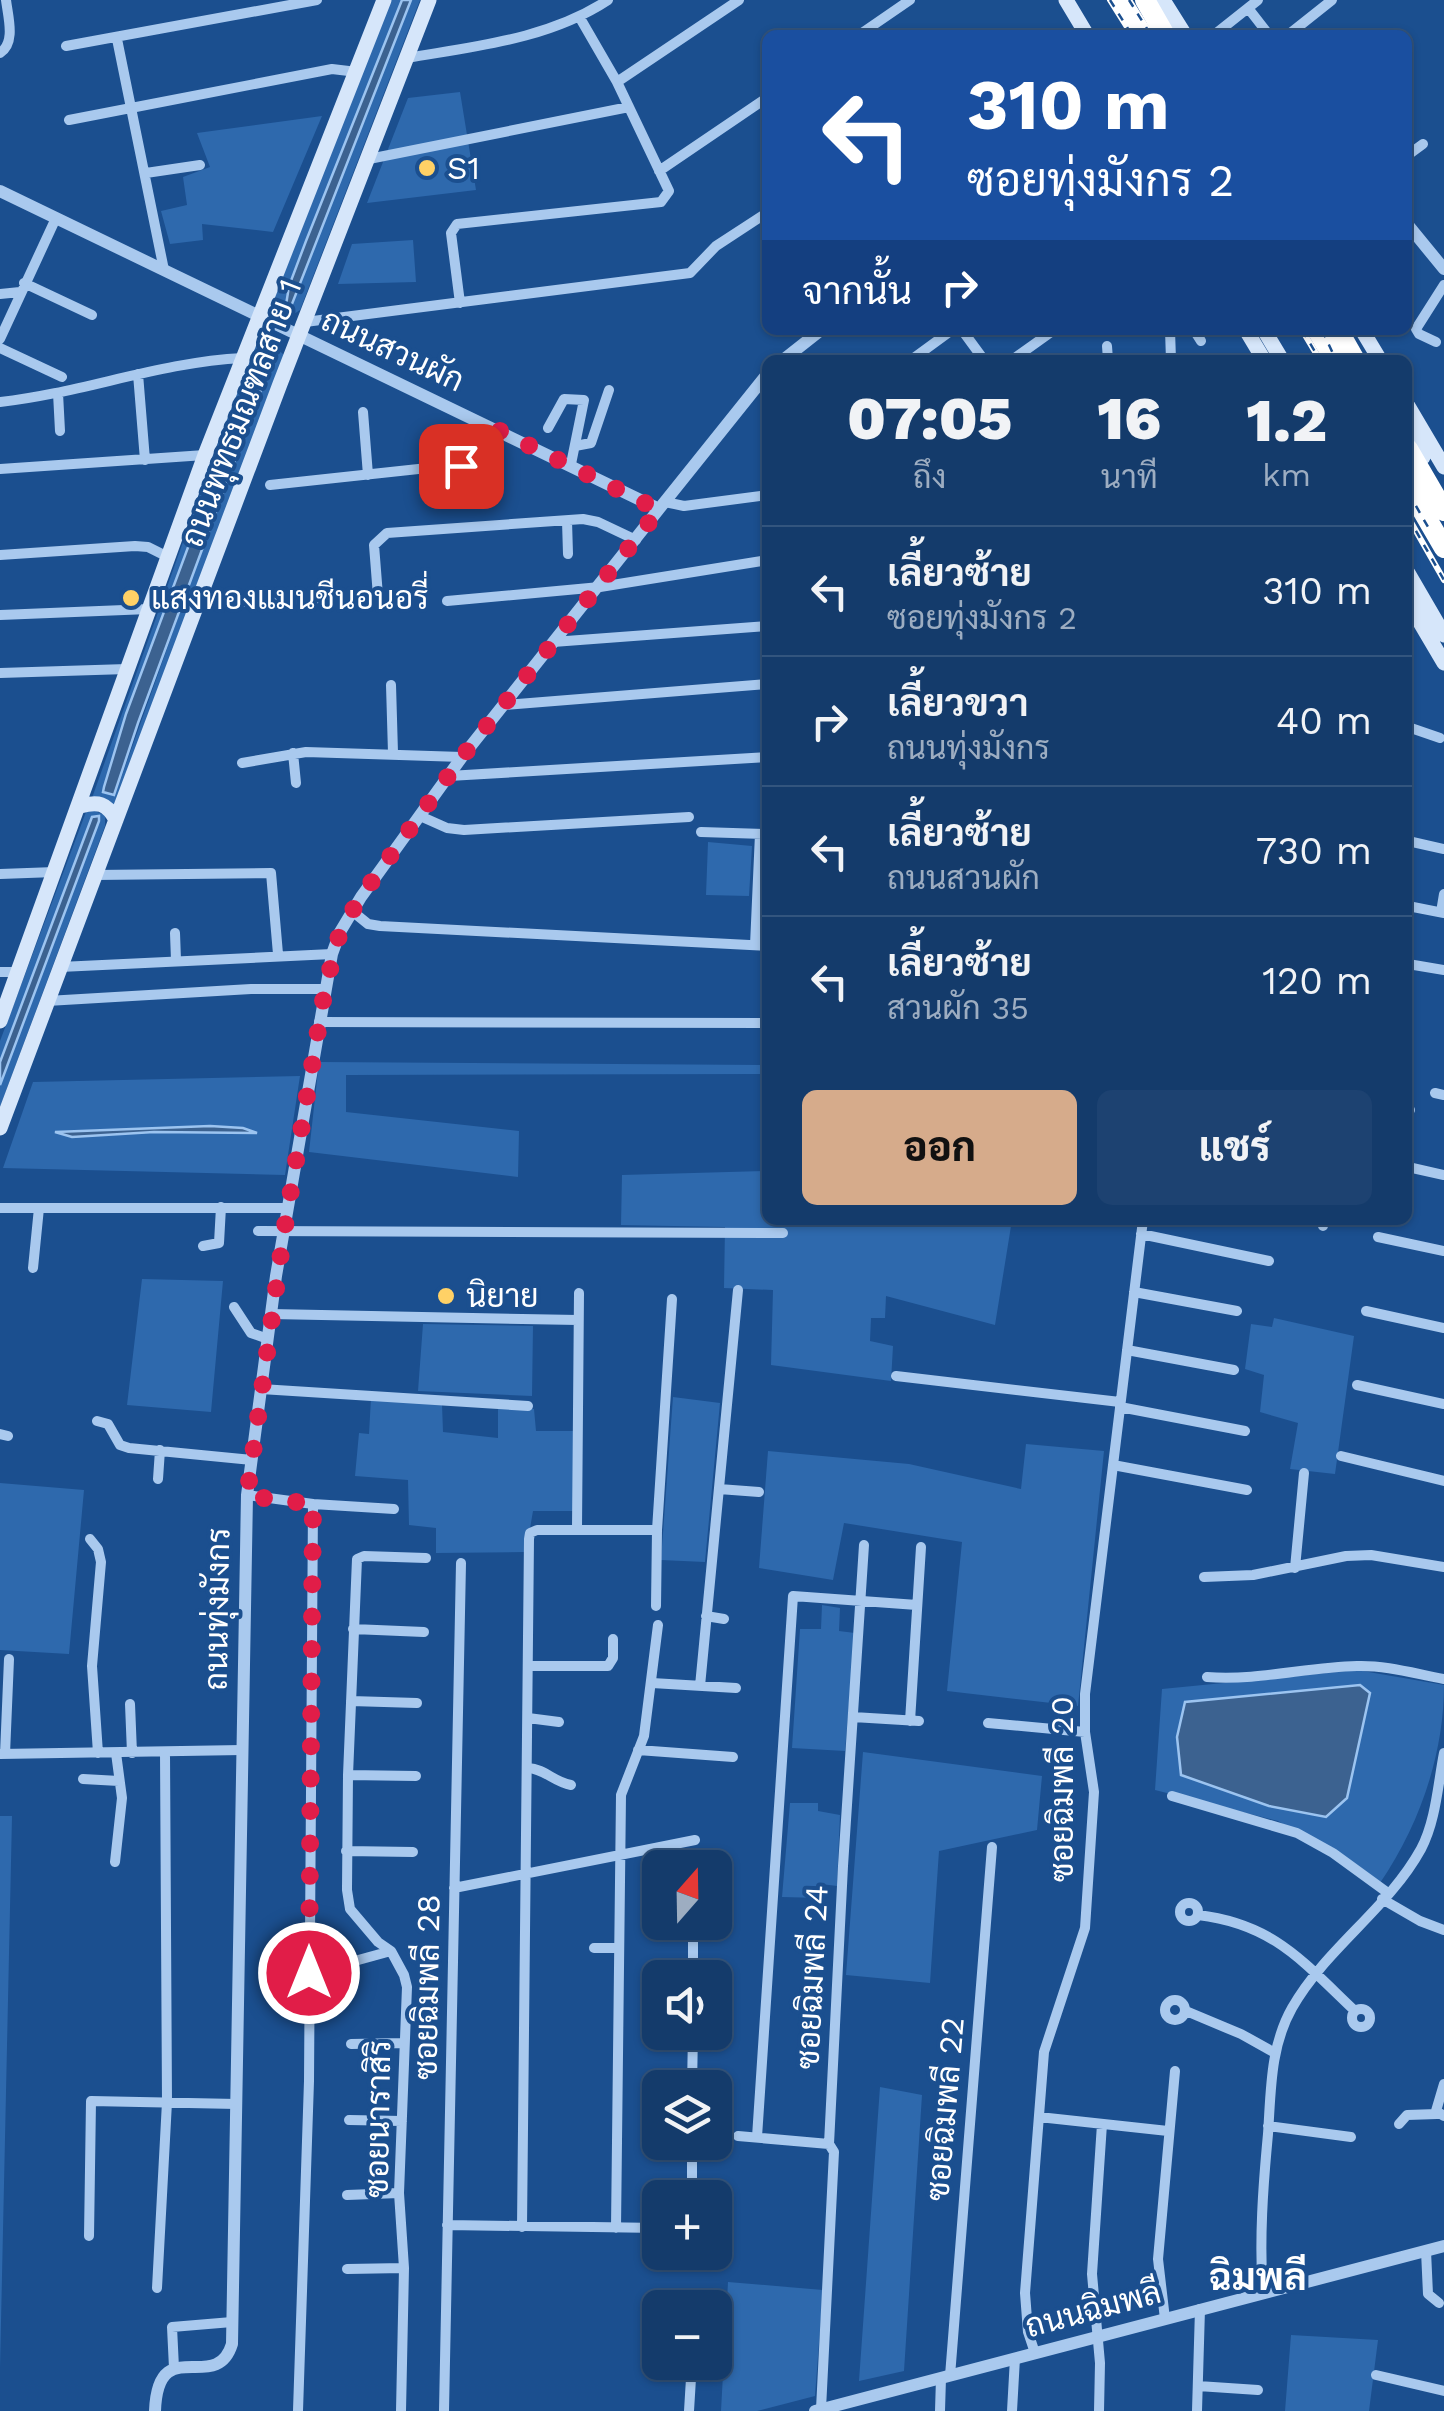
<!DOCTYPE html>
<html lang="th">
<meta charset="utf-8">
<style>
body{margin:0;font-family:"Work Sans",Sarabun,sans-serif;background:#1d4271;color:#f1f3f6;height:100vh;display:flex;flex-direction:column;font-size:38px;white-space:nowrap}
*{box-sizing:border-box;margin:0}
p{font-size:32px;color:#9dadc1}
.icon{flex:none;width:55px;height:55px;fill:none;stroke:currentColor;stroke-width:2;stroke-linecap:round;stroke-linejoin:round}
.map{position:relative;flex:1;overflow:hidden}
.panel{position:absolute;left:762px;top:355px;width:650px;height:870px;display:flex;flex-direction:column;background:#143b6b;border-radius:15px;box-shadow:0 2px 8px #0004,0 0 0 2px #33557e}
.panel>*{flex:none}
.hud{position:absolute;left:762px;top:30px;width:650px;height:305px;border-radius:15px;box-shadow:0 2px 8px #0004,0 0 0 2px #33557e;background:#1a4fa0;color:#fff;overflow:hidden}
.needle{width:65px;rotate:20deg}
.fabs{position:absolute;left:642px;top:1850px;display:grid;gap:20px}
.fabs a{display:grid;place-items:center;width:90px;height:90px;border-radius:15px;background:#143b6b;box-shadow:0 2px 8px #0004,0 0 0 2px #33557e;font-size:50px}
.pin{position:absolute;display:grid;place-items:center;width:85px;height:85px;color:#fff;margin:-42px;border-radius:20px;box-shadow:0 5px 15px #0006}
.me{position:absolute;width:110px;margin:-55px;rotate:0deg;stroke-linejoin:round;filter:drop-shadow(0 0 8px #0008)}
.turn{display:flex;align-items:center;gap:35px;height:210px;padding:0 40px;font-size:45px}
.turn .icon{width:130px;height:130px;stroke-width:2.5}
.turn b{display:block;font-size:70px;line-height:85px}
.then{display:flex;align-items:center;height:95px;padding:0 40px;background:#0003;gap:20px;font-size:38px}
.eta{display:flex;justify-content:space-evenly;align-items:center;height:170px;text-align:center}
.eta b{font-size:60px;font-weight:800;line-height:70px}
.primary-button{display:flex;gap:20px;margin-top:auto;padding:20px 40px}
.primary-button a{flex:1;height:115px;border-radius:15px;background:#d6ab8b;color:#111;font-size:40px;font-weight:800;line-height:115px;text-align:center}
.primary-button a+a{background:#1d4271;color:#f1f3f6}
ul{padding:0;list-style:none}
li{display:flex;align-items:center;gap:30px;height:130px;padding:0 40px;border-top:2px solid #33557e}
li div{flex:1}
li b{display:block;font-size:38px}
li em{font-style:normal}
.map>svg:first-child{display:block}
.green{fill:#2e69ad;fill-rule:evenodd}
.water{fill:#3c6290;stroke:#9cc4f0;stroke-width:2.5}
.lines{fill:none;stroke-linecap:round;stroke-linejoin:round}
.minor{stroke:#a9c9ee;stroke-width:10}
.tertiary{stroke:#a9c9ee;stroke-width:12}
.secondary{stroke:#d6e6fa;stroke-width:15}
.motorway{stroke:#fff;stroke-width:20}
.rail-casing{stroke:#fff;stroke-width:6}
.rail{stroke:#1b4f8f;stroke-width:2.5;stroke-dasharray:8;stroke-linecap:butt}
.route{stroke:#e11d48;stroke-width:18;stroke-dasharray:0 32.4}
.poi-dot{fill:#ffd166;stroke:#1b4f8f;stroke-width:4}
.labels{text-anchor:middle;stroke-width:8;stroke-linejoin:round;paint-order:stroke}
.poi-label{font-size:32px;fill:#fff;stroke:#1b4f8f;text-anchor:start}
.street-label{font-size:32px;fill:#fff;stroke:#1b4f8f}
.quarter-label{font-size:38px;font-weight:bold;fill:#fff;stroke:#1b4f8f}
</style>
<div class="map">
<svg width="1444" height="2411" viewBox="0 0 1444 2411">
<rect width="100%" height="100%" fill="#1b4f8f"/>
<path class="green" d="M 391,0 L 402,0 L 306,241 L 289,286 L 286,299 L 289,306 L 411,0 L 420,0 L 300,310 L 291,316 L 274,309 L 272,304 Z
M 460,92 L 476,190 L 367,203 L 408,98 Z
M 322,116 L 273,232 L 202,224 L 203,240 L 170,244 L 161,211 L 187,205 L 183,177 L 210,167 L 197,133 Z
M 413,240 L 416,282 L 338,284 L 352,244 Z
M 269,341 L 284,355 L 116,808 L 92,798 L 252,348 ZM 274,348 L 115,795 L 104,792 L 104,787 L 126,714 L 238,413 Z
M 92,810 L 105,815 L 105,826 L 0,1107 L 0,1085 L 98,816 L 92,817 L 0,1062 L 0,1041 L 86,812 Z
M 708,842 L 752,846 L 749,896 L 706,895 Z
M 319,1062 L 767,1065 L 767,1074 L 346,1075 L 346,1112 L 519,1131 L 518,1177 L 309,1152 Z
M 300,1076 L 285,1175 L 3,1168 L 33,1082 ZM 210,1126 L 243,1128 L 254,1132 L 154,1132 L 72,1137 L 58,1131 Z
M 767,1171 L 768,1220 L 1012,1220 L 995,1325 L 886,1296 L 885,1318 L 871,1318 L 870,1341 L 893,1346 L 891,1381 L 771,1365 L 773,1290 L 724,1288 L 725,1227 L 621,1225 L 622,1175 Z
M 142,1279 L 223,1281 L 211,1412 L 127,1405 Z
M 1274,1318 L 1354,1336 L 1335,1474 L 1290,1469 L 1298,1423 L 1260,1412 L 1264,1375 L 1245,1369 L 1251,1324 L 1272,1327 Z
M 423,1324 L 533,1326 L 532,1396 L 418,1391 Z
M 673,1397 L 720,1403 L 705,1562 L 661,1560 Z
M 371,1398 L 442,1404 L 443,1432 L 498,1438 L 498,1408 L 534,1409 L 536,1431 L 574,1431 L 573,1511 L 533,1511 L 526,1552 L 436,1553 L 436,1528 L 409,1525 L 408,1480 L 355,1476 L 359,1433 L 369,1434 Z
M 1026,1444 L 1104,1451 L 1078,1706 L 947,1691 L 962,1542 L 844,1523 L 833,1580 L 759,1568 L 768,1451 L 909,1464 L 1021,1489 Z
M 0,1483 L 84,1490 L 69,1654 L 0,1650 Z
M 822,1605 L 840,1608 L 839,1631 L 855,1633 L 845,1751 L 792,1748 L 800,1629 L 821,1629 Z
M 1357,1670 L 1444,1685 C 1444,1755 1419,1826 1380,1883 L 1278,1821 L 1155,1790 L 1162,1689 Z
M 863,1752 L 1042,1776 L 1037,1830 L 939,1851 L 930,1983 L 846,1975 Z
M 790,1803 L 818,1803 L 818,1811 L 840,1815 L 837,1886 L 821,1884 L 820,1898 L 782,1897 Z
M 0,1816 L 12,1816 L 0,2368 Z
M 880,2087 L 922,2095 L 904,2371 L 859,2381 Z
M 728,2282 L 823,2290 L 815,2396 L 757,2411 L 721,2411 Z
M 1291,2335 L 1378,2340 L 1369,2411 L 1285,2411 Z"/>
<path class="water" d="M 402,0 L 411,0 L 292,304 L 286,305 L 289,286 L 306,241 Z
M 267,346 L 275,352 L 138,723 L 114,795 L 103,792 L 104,787 L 126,714 L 238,413 Z
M 99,816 L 99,821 L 0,1085 L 0,1062 L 92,817 Z
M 210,1126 L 243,1128 L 257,1133 L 154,1132 L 72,1137 L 55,1132 Z
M 1360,1685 L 1370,1693 L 1347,1798 L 1326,1817 L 1269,1806 L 1181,1775 L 1177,1737 L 1185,1702 Z"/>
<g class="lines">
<path class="minor" d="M 1248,8 L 1269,35
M 859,35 L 910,0
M 1214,35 L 1258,0
M 1288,35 L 1332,0
M 117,39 L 164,270
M 66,46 L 317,0
M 0,53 C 16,43 8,17 6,0
M 407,58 C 476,46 549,39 608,0
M 617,82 L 739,0
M 1408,99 L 1408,98
M 69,120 L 332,69 L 357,72
M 1408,155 L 1423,144
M 369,159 L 629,107
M 659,171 L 768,97
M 146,173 L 200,165
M 24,283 L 92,315
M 0,294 L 20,292
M 460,303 L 451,233 L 457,224 L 661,202 L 669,191 L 617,82 L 580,18
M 305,322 L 690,273 L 716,246 L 768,212
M 962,330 L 984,360
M 1170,330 L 1171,360
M 1194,330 L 1201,341
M 0,339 L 56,218
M 1436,342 L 1419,334 L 1416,329 L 1444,285
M 1107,346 L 1108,360
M 0,348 L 62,377
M 911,360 L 952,330
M 1012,360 L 1054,330
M 138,374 L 145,460
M 58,393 L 60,431
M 0,402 C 82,393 160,362 243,358
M 363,412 L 368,475
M 548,428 L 564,399 L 584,400 L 571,464
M 575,446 L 591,443 L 609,390
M 0,469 L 205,455
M 270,485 L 474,463 L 490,427
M 665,502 L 684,506 L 768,495
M 567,521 L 568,554
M 0,555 L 135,546 L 148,547 L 168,557
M 447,601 L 600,587 L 768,560
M 197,604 L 378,596 L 374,545 L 387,533 L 583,519 L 598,522 L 636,540
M 0,615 L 149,609
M 553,642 L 768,626
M 0,673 L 127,669
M 391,685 L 393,753
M 504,705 L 768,684
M 1408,727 L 1440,738
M 293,753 L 296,783
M 242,763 L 306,752 L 462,757
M 449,776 L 768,757
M 420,816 L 447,828 L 464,830 L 689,817
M 701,832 L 768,834
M 1408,841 L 1444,849
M 0,874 L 55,872
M 95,875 L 271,873 L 278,954
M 1408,906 L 1444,913
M 352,911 L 368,924 L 380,926 L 768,946
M 1441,912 L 1444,894
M 175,933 L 176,960
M 755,945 L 760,834
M 1408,964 L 1444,970
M 60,967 L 332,954
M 0,972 L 19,972
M 47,1001 L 251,989 L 325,989
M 319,1022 L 768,1023
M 1435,1093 L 1444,1095
M 1408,1110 L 1410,1110
M 1408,1167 L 1444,1175
M 0,1208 L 287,1208
M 1323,1226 L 1323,1220
M 258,1231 L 783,1233
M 1141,1234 L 1269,1261
M 1378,1237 L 1444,1251
M 203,1246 L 219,1243 L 221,1207
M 33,1268 L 39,1208
M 1134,1292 L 1237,1311
M 234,1307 L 251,1333 L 268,1339
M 1366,1311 L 1444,1328
M 271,1314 L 578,1320
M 1127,1350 L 1234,1370
M 896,1376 L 1120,1402
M 1357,1385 L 1444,1404
M 261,1389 L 528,1406
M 1120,1407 L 1245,1431
M 97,1421 L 108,1424 L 120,1445 L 129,1448 L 252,1460
M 0,1434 L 8,1436
M 1341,1456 L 1444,1481
M 1113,1465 L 1247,1490
M 158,1479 L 160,1450
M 719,1489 L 759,1492
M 247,1495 L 313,1504 L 309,2081 L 298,2411
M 313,1504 L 394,1509
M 577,1528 L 579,1293
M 90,1539 L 98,1549 L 101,1562 L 92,1666 L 98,1753
M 1295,1568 L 1304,1473
M 1204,1577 L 1253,1575 L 1346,1556 L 1371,1555 L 1444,1567
M 656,1606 L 657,1530 L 672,1299
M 706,1616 L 724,1619
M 353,1629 L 424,1632
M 529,1666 L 608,1666 L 613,1658 L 613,1639
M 1207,1677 C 1258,1681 1307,1667 1357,1666 C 1386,1665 1416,1674 1444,1679
M 652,1683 L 736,1688
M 700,1686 L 738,1290
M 351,1701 L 417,1703
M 130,1704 L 132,1753
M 853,1717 L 919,1721
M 528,1718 L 559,1722
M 910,1721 L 921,1547
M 988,1723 L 1085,1732
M 638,1750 L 733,1757
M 0,1754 L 242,1750
M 5,1754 L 9,1659
M 528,1768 C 545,1769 554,1782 571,1785
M 348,1775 L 416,1776
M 83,1779 L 119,1781
M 1172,1796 L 1297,1833 L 1333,1853 L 1388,1893
M 346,1851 L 413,1852
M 115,1862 L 122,1798 L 116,1753
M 454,1888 L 695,1840
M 1382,1899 L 1420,1921 L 1444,1930
M1180 1912a9 9 0 1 1 18 0a9 9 0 1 1-18 0Z
M 1198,1915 C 1274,1924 1303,1962 1355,2011
M 594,1948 L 619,1948
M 351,1962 L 391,1951
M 693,1978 L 693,1922
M1165 2010a10 10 0 1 1 20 0a10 10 0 1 1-20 0Z
M1352 2018a9 9 0 1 1 18 0a9 9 0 1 1-18 0Z
M 1186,2011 L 1241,2034 L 1275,2053
M 351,2044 L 404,2043
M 1444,2084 L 1436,2111 L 1444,2116
M 692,2088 L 693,2032
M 1039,2117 L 1168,2131
M 349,2120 L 402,2121
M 1399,2124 L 1407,2115 L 1437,2114
M 1268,2126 L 1351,2137
M 738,2136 L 829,2144
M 757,2137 L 793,1596 L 917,1605
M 347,2195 L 399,2193
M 692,2198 L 692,2142
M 447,2225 L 660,2228
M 522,2227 L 529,1539 L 530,1533 L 537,1530 L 657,1530
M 616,2228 L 621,1795 L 644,1736 L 658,1625
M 89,2236 L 91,2101 L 237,2104
M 1426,2251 L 1428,2294 L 1439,2303
M 347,2269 L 404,2268
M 157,2288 L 167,2102 L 165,1752
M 1263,2294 C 1259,2241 1263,2187 1268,2134 C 1271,2091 1270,2047 1292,2008 C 1326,1948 1388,1909 1421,1849 C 1436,1821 1438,1783 1444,1753
M 1165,2319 L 1158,2259 L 1175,2071
M 1035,2353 L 1028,2332 L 1025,2293 L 1044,2052 L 1085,1928 L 1094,1792 L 1085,1732 L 1085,1694 L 1143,1220
M 174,2368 L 172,2327 L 232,2322
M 1376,2375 L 1444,2391
M 950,2376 L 992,1847
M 1198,2386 L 1258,2390
M 821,2409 L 834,2152 L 829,2144 L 843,1866 L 864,1545
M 401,2411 L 404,2268 L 399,2193 L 407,1987 L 404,1975 L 391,1951 L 378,1942 L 350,1909 L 347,1890 L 348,1775 L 357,1559 L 364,1556 L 426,1558
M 444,2411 L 461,1563
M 689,2411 L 692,2362
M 940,2411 L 941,2378
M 1012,2411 L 1015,2358
M 1099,2411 L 1100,2363 L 1092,2274 L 1102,2124
M 1197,2411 L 1200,2309"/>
<path class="tertiary" d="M 0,191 L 659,509 L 768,373
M 1408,225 L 1444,269
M 783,360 L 821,330
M 155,2411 C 158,2331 216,2396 232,2344 L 247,1495 L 276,1276 L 332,954 L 340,932 L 361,897 L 462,757 L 659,509
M 815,2411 L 1444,2246"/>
<path class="secondary" d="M 1066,0 L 1087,35
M 1163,0 L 1185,35
M 1246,330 L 1264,360
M 1264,330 L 1282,360
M 1362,330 L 1380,360
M 1408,406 L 1444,467
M 1408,431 L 1423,457
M 1408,573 L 1444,635
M 1408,602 L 1444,663
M 80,806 C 98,801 107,803 116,820
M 0,1021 L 205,455 L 384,0
M 0,1128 L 280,384 L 429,0"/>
<path class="motorway" d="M 1120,0 L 1142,35
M 1145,0 L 1165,35
M 1317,330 L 1335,360
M 1338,330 L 1355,360
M 1408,449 L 1444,511
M 1408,486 L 1444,548"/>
<defs>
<path id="rail" d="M 1110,0 L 1132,35
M 1129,0 L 1151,35
M 1302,330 L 1320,360
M 1322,330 L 1336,360
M 1408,492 L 1428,527
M 1408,517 L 1444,580"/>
</defs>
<use href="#rail" class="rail-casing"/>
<use href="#rail" class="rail"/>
</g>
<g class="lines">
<path class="route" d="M 309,1973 L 313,1504 L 247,1496 L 284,1232 L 325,989 L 340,932 L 360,898 L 462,757 L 659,510 L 490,426 L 474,463 L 461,466"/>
</g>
<g class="poi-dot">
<circle cx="427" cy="168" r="10"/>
<circle cx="131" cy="598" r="10"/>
<circle cx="446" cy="1296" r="10"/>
</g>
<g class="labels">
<g class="poi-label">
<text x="447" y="179">S1</text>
<text x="151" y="609">แสงทองแมนชีนอนอรี่</text>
<text x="466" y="1307">นิยาย</text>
</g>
<g class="street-label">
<text transform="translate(393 350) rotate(25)" y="11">ถนนสวนผัก</text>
<text transform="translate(241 413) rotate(-69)" y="11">ถนนพุทธมณฑลสาย 1</text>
<text transform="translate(217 1609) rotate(-89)" y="11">ถนนทุ่งมังกร</text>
<text transform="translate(1062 1789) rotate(-90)" y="11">ซอยฉิมพลี 20</text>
<text transform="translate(812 1977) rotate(-87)" y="11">ซอยฉิมพลี 24</text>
<text transform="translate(427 1987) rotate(-89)" y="11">ซอยฉิมพลี 28</text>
<text transform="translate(945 2109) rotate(-85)" y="11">ซอยฉิมพลี 22</text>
<text transform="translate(378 2119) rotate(-89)" y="11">ซอยนาราสิริ</text>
<text transform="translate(1093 2309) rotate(-15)" y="11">ถนนฉิมพลี</text>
</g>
<g class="quarter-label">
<text x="1258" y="2290">ฉิมพลี</text>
</g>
</g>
</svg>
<div class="fabs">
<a><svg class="needle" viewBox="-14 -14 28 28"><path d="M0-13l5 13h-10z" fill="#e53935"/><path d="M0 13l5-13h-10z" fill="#9dadc1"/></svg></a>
<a><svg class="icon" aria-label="sound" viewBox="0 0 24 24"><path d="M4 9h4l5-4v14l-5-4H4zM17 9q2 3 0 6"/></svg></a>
<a><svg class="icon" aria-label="layers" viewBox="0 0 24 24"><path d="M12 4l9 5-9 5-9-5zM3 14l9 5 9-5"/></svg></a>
<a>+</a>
<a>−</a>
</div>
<div class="pin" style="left:461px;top:466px;background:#d93025"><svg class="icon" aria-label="arrive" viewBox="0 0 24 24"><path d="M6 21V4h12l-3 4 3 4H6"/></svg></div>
<svg class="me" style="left:309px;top:1973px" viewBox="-20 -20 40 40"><circle r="17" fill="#e11d48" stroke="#fff" stroke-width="3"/><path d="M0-11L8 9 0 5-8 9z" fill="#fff"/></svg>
<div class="hud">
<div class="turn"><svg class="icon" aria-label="left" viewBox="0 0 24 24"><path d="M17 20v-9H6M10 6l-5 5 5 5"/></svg><div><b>310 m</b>ซอยทุ่งมังกร 2</div></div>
<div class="then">จากนั้น<svg class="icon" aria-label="right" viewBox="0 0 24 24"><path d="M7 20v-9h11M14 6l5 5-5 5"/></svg></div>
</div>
<section class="panel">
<div class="eta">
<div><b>07:05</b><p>ถึง</p></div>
<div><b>16</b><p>นาที</p></div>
<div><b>1.2</b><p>km</p></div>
</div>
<ul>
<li><svg class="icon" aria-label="left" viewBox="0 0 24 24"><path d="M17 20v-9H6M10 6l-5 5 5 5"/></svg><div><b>เลี้ยวซ้าย</b><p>ซอยทุ่งมังกร 2</p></div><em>310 m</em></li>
<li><svg class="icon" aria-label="right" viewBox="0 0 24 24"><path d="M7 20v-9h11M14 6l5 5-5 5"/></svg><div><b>เลี้ยวขวา</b><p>ถนนทุ่งมังกร</p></div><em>40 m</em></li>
<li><svg class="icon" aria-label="left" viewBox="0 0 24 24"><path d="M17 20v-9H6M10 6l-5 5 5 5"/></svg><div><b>เลี้ยวซ้าย</b><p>ถนนสวนผัก</p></div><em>730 m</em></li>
<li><svg class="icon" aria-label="left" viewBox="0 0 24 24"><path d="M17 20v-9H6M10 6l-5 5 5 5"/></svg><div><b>เลี้ยวซ้าย</b><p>สวนผัก 35</p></div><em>120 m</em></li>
</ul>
<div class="primary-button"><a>ออก</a><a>แชร์</a></div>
</section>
</div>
